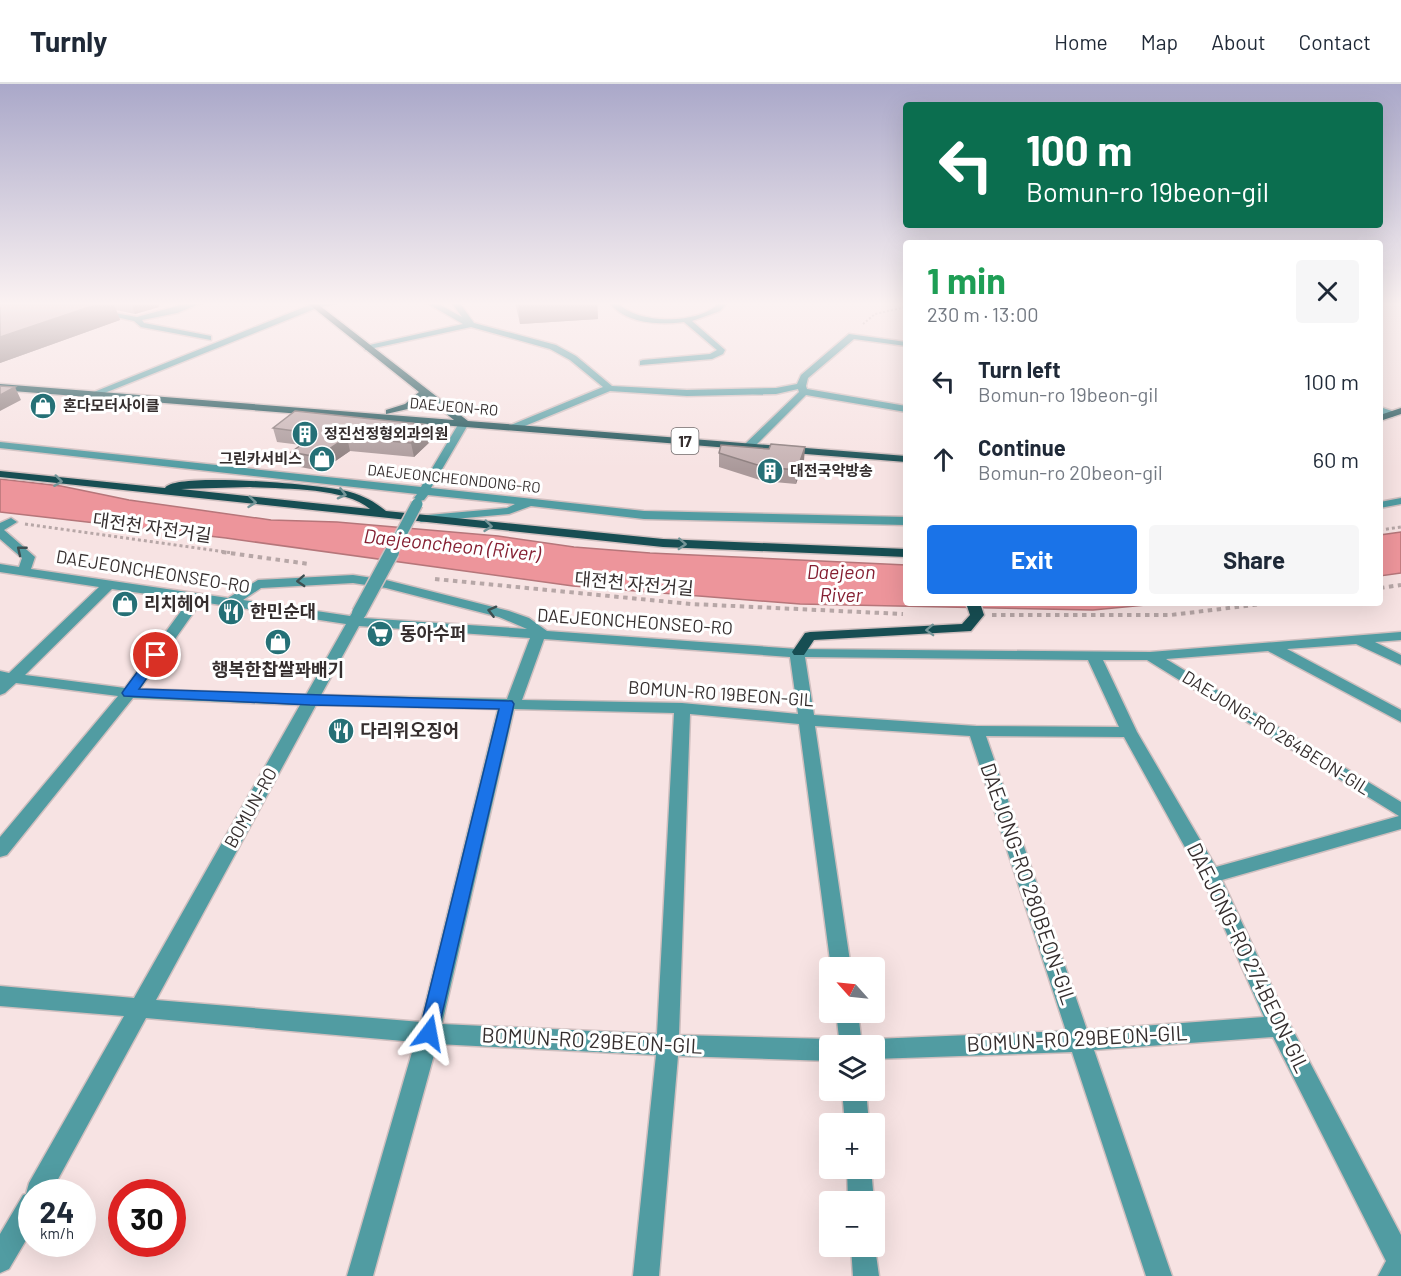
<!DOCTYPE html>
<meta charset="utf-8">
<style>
body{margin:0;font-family:Barlow,"Noto Sans KR",sans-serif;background:#f6f6f7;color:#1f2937;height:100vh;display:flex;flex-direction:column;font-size:22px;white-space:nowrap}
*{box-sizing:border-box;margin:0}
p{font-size:20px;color:#747a83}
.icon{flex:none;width:33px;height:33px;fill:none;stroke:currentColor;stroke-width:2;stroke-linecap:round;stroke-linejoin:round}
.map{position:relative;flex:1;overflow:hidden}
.sheet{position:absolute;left:903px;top:156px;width:480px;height:366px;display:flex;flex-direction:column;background:#fff;border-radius:6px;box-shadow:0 6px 24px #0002}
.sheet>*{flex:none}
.top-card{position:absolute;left:903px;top:18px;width:480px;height:126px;border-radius:6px;box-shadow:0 6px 24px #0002;background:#0b6e4f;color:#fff;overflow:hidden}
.needle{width:39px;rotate:297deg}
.controls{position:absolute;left:819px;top:873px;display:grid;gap:12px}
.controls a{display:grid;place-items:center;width:66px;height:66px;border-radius:6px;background:#fff;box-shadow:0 6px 24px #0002;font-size:30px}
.speed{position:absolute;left:18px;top:1095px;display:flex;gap:12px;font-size:30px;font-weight:700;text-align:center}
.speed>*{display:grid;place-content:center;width:78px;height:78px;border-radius:50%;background:#fff;box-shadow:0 6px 24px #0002;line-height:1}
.speed small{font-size:15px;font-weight:400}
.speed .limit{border:9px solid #d22;background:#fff;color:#111}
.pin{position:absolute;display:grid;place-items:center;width:51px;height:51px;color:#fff;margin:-26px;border:3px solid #fff;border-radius:50%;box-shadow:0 2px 6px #0007}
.me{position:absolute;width:66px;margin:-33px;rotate:13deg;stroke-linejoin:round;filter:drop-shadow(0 0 4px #0008)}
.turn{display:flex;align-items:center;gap:21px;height:126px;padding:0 24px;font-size:27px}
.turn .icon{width:78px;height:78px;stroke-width:2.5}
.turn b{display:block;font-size:42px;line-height:51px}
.round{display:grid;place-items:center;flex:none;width:63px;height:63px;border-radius:6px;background:#f6f6f7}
.overview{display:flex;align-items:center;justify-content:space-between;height:102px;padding:0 24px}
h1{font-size:36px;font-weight:700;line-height:45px;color:#1e9e55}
.button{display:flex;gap:12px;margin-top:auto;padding:12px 24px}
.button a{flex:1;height:69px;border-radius:6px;background:#1a73e8;color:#fff;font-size:24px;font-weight:700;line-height:69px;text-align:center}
.button a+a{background:#f6f6f7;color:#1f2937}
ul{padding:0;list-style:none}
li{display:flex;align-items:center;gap:18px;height:78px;padding:0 24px}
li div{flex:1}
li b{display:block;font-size:22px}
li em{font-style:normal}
header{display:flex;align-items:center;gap:36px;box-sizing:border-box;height:84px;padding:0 30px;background:#fff;border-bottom:2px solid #e0e1e3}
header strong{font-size:28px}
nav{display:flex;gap:33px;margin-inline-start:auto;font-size:21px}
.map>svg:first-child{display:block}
.water{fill:#ed959b;stroke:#b6767a;stroke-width:1.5}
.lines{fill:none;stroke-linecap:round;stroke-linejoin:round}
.minor-casing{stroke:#d0bfbf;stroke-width:3}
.major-casing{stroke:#d0bfbf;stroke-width:3}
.path-far2{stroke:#b7a7a7;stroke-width:2;stroke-dasharray:2 2;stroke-linecap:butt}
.path-far1{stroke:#b7a7a7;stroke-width:3;stroke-dasharray:3 3;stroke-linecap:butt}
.path{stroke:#b7a7a7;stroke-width:4;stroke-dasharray:4.5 4.5;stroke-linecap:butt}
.minor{fill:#519ca2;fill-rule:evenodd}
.major{fill:#174e53;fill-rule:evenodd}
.minor-bridge-far1-casing{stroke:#d0bfbf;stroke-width:14;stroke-linecap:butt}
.minor-bridge-casing{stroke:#d0bfbf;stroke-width:17;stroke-linecap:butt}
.minor-bridge-far1{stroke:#519ca2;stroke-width:11}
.minor-bridge{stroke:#519ca2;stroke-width:14}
.wall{fill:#aa999a}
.shaded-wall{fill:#8b7d7d}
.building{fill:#c6b2b3;stroke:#8b7d7d;stroke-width:1.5}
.oneway{stroke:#749598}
.oneway2{stroke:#3d4f51}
.route{fill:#1a73e8;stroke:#114b97;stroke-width:1.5}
.labels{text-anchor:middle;stroke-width:6;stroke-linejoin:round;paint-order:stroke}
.far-poi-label{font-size:15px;font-weight:bold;fill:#352e2e;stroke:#fff;text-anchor:start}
.far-street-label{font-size:15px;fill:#352e2e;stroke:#fff}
.shield{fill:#fff;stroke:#726d6d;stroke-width:1.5}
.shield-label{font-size:16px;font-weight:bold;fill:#352e2e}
.street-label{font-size:18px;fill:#352e2e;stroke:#fff}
.poi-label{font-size:18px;font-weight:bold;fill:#352e2e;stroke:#fff;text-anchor:start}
.water-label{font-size:20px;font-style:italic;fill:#851f32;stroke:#fff}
.near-street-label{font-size:21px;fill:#352e2e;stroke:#fff}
</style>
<header>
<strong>Turnly</strong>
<nav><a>Home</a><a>Map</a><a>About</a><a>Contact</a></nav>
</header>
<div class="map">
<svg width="1401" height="1192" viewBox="0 0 1401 1192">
<rect width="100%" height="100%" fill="#f7e3e3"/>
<path class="water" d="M 0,395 L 61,402 L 129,416 L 271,436 L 337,438 L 498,452 L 574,463 L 650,469 L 906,481 L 906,519 L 1167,519 L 1093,526 L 800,520 L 699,512 L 573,502 L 226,454 L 0,428 Z
M 1401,448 L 1401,489 L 1380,492 L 1380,451 Z"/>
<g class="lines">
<defs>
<path id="minor" d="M 192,218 L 204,218 L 177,229 L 142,236 L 144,239 L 211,252 L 211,256 L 141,243 L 134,237 L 94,228 L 98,226 L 137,233 Z
M 323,218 L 340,218 L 317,224 L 97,312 L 89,310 L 312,220 Z
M 425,218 L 435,218 L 462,233 L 451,218 L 459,218 L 474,239 L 556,261 L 576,272 L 612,302 L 687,306 L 776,304 L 797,300 L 801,291 L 849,250 L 906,258 L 906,262 L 854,255 L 808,294 L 806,302 L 807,305 L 906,322 L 906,328 L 806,311 L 753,364 L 745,364 L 745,360 L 799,308 L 798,305 L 776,310 L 687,312 L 610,307 L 515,346 L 511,345 L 511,341 L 603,303 L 570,276 L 550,265 L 471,243 L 365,266 L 365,262 L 463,240 Z
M 609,218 L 617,218 C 636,241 701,241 720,218 L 728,218 L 720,227 L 692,237 L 725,266 L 723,270 L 712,275 L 640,281 L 640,277 L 643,276 L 710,270 L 717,266 L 684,238 C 659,241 625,240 609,218 Z
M 1380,323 L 1395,328 L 1397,330 L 1392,333 L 1380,329 Z
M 464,336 L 469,339 L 431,404 L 644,427 L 906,433 L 906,441 L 644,435 L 531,422 L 509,430 L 421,438 L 415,434 L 417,432 L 507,424 L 515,420 L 428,411 L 424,416 L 420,417 L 414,414 L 417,410 L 0,364 L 0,358 L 421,403 L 459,339 Z
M 1401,414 L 1401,420 L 1380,424 L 1380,418 Z
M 11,434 L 17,438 L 4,446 L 35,473 L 31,485 L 228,514 L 258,496 L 353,491 L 386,496 L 509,527 L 529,534 L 547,547 L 797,565 L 1150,568 L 1401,548 L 1401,556 L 1375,558 L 1401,571 L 1401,581 L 1356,560 L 1287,565 L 1401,626 L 1401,638 L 1268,567 L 1166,575 L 1401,718 L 1401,745 L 1222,796 L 1287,935 L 1401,1151 L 1401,1192 L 1378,1192 L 1386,1177 L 1273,953 L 1094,966 L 1172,1192 L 1146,1192 L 1072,968 L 874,975 L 874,962 L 864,962 L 866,958 L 874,955 L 1066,947 L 970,652 L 815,642 L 851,884 L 831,884 L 799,640 L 690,630 L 679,951 L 830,955 L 839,962 L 830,962 L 830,977 L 678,972 L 659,1192 L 633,1192 L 656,971 L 437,960 L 373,1192 L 347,1192 L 415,958 L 146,934 L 51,1108 L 32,1108 L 32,1146 L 9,1185 L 0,1189 L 0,1150 L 23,1111 L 26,1110 L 29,1099 L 124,932 L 0,922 L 0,902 L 134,914 L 300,621 L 133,614 L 7,771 L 0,773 L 0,753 L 118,612 L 16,599 L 5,609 L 0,611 L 0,587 L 9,589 L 99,503 L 0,488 L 0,480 L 19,483 L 22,474 L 0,455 L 0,439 ZM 353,499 L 386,504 L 499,533 L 527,545 L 363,534 L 366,529 L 359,525 L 354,526 L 350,532 L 243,516 L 261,504 ZM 112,505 L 189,516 L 125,604 L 25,591 ZM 201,518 L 346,540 L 306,611 L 140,605 ZM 359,542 L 530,554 L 507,615 L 321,611 ZM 544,555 L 790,573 L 798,630 L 682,619 L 522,616 ZM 805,573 L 1088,576 L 1119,643 L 976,642 L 814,631 ZM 1103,576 L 1147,576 L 1399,732 L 1216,783 L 1137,648 ZM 316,621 L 498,625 L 421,938 L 156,916 ZM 514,625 L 674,629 L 657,950 L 442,940 ZM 986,652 L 1124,653 L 1202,794 L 1264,933 L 1087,946 Z
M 836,928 L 858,928 L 862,962 L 840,962 Z
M 842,1006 L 866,1006 L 869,1040 L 845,1040 Z
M 847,1084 L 871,1084 L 874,1118 L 848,1118 Z
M 874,1156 L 879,1192 L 853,1192 L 851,1162 L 874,1162 Z"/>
<path id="major" d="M 306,218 L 315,218 L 468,337 L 906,372 L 906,378 L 0,306 L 0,300 L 454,336 L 425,313 L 412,324 L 386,330 L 386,326 L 405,320 L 419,308 Z
M 1401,324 L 1401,330 L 1380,337 L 1380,331 Z
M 0,387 L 165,404 C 174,387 326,401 350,408 C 364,412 375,418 386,427 L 663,455 L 906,465 L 906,473 L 663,463 L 0,393 ZM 250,403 C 283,405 344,403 370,425 L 181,405 Z
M 966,519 L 980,519 L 984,531 L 971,547 L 814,556 L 804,571 L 794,571 L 792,568 L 805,549 L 810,548 L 962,540 L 970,531 Z"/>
</defs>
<use href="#minor" class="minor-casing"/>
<use href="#major" class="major-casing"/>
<path class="path-far2" d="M 863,240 L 875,230 L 906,223"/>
<path class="path-far1" d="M 25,440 L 233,469
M 1380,446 L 1401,443"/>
<path class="path" d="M 222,468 L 309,480
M 435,495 L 691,520 L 903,530
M 1380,504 L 1401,501
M 992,531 L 1171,531 L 1270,519"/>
<use href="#minor" class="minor"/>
<use href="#major" class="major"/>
<defs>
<path id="minor-bridge-far1" d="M 391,469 L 417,420"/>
<path id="minor-bridge" d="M 359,529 L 392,468"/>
</defs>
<use href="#minor-bridge-far1" class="minor-bridge-far1-casing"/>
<use href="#minor-bridge" class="minor-bridge-casing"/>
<use href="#minor-bridge-far1" class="minor-bridge-far1"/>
<use href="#minor-bridge" class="minor-bridge"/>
</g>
<path class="wall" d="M 0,218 L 158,218 L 159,223 L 135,230 L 116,226 L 120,236 L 0,279 Z
M 515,218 L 597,218 L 598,235 L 520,240 Z
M 273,344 L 433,355 L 414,373 L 350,367 L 321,387 L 295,382 L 291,368 L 301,361 L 277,358 Z
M 719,369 L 804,377 L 796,400 L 763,397 L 719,383 Z"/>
<path class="shaded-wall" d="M 104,218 L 113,218 L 120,236 L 0,279 L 0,253 Z
M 131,218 L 158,218 L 159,223 L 135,230 Z
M 535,218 L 597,218 L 598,235 L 520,240 L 518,219 Z
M 15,303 L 21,316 L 0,327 L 0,311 Z
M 430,341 L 433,355 L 414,373 L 411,359 Z
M 347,353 L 350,367 L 321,387 L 317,373 Z
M 805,363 L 804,377 L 796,400 L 797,386 Z"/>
<path class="building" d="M 0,218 L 104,218 L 0,253 Z
M 0,302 L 15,303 L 0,311 Z
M 295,327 L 430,341 L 411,359 L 347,353 L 317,373 L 291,368 L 317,350 L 273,344 Z
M 771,360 L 805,363 L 797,386 L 764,383 L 719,369 L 721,361 L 769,365 Z"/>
<defs><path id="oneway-chevron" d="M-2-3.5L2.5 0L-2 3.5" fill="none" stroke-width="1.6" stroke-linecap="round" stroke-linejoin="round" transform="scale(1.5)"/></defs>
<g class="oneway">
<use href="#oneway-chevron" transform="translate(58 397) rotate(7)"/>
<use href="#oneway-chevron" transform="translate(342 410) rotate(14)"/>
<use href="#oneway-chevron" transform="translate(252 418) rotate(6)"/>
<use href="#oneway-chevron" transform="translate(488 442) rotate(6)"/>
<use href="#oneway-chevron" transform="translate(682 460) rotate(3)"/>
<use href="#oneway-chevron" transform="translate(930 546) rotate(178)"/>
</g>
<g class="oneway2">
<use href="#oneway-chevron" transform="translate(21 466) rotate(-141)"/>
<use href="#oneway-chevron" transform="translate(301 497) rotate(177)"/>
<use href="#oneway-chevron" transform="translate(492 527) rotate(-166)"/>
</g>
<linearGradient id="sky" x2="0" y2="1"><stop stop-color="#aaa8c9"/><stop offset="0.57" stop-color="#fbf2f2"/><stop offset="1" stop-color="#fbf2f2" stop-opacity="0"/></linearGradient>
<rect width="1401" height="385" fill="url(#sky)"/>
<path class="route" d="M 156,567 L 163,571 L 139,605 L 512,617 L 514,620 L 436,956 L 429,958 L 422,956 L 419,949 L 499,625 L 310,621 L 124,612 L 122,609 L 124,606 L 152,568 Z"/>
<defs>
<symbol id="shop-disc" viewBox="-11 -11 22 22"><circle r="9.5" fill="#257076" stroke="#fff"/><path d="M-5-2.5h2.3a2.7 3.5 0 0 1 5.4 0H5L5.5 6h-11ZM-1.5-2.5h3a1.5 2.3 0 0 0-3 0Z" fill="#fff"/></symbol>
<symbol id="building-disc" viewBox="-11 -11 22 22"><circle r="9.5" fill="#257076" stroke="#fff"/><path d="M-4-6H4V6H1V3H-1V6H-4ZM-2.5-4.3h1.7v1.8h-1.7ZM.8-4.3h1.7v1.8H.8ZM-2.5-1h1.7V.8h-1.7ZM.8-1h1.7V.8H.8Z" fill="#fff"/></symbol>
<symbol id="restaurant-disc" viewBox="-11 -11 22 22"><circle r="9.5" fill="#257076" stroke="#fff"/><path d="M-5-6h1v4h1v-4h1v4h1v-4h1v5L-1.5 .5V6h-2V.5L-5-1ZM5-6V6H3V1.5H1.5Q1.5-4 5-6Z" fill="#fff"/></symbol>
<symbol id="supermarket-disc" viewBox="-11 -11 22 22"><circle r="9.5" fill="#257076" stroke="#fff"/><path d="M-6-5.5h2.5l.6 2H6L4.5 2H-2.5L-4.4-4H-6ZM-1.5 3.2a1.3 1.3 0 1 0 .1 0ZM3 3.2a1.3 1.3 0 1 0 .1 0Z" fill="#fff"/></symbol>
</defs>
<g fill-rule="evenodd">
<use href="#shop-disc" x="28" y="307" width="30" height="30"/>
<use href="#building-disc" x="290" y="335" width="30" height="30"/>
<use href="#shop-disc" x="307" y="360" width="30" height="30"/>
<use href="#building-disc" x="755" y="372" width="30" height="30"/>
<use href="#shop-disc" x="110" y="505" width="30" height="30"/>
<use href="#restaurant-disc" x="216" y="513" width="30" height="30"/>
<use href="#supermarket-disc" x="365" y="535" width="30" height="30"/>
<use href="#shop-disc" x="263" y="543" width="30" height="30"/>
<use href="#restaurant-disc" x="326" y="632" width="30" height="30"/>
</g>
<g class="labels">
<g class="far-poi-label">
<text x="63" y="327">혼다모터사이클</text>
<text x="324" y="355">정진선정형외과의원</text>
<text x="302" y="380" text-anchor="end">그린카서비스</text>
<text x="790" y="392">대전국악방송</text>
</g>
<g class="far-street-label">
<text transform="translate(454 323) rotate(5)" y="5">DAEJEON-RO</text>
<text transform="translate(454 395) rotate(6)" y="5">DAEJEONCHEONDONG-RO</text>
</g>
<rect class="shield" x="671.5" y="344" width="27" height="26" rx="4.5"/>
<g class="shield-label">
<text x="685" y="363">17</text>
</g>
<g class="street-label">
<text transform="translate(152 444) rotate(8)" y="6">대전천 자전거길</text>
<text transform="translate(153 488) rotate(9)" y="6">DAEJEONCHEONSEO-RO</text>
<text transform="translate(634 500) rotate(5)" y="6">대전천 자전거길</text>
<text transform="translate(635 538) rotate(4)" y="6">DAEJEONCHEONSEO-RO</text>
<text transform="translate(721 610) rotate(4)" y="6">BOMUN-RO 19BEON-GIL</text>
<text transform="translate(1276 649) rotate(32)" y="6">DAEJONG-RO 264BEON-GIL</text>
<text transform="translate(251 724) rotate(-61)" y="6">BOMUN-RO</text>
</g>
<g class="poi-label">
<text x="144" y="526">리치헤어</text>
<text x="250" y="534">한민순대</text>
<text x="400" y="556">동아수퍼</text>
<text x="278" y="592" text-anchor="middle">행복한찹쌀꽈배기</text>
<text x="360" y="653">다리위오징어</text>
</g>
<g class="water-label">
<text transform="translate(452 461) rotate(6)" y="7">Daejeoncheon (River)</text>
<text x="841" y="495">Daejeon<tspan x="841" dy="23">River</tspan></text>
</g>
<g class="near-street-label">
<text transform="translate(1028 800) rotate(71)" y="7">DAEJONG-RO 280BEON-GIL</text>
<text transform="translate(1248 874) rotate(64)" y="7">DAEJONG-RO 274BEON-GIL</text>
<text transform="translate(1077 955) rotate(-3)" y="7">BOMUN-RO 29BEON-GIL</text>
<text transform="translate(592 957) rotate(3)" y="7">BOMUN-RO 29BEON-GIL</text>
</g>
</g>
</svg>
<div class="controls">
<a><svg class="needle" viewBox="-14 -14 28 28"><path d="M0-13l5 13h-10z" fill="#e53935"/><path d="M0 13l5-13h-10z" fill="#747a83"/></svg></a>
<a><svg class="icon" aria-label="layers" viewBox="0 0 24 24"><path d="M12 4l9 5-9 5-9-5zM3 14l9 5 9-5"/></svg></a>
<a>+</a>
<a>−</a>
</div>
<div class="speed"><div>24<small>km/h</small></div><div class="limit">30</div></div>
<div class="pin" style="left:156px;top:571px;background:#d93025"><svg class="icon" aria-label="arrive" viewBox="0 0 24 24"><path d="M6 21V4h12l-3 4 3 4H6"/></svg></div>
<svg class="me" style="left:429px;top:949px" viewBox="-20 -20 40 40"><path d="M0-17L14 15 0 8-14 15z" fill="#1a73e8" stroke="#fff" stroke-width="4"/></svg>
<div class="top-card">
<div class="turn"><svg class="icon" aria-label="left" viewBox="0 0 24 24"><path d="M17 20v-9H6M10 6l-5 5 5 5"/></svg><div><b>100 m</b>Bomun-ro 19beon-gil</div></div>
</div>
<section class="sheet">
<div class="overview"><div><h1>1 min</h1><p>230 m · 13:00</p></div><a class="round"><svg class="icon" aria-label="close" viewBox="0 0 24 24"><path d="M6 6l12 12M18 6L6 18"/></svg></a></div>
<ul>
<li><svg class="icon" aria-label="left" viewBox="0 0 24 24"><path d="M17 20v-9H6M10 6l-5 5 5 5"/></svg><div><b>Turn left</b><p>Bomun-ro 19beon-gil</p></div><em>100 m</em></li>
<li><svg class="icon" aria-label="ahead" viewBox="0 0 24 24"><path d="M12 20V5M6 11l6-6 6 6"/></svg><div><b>Continue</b><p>Bomun-ro 20beon-gil</p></div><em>60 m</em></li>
</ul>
<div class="button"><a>Exit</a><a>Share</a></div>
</section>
</div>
